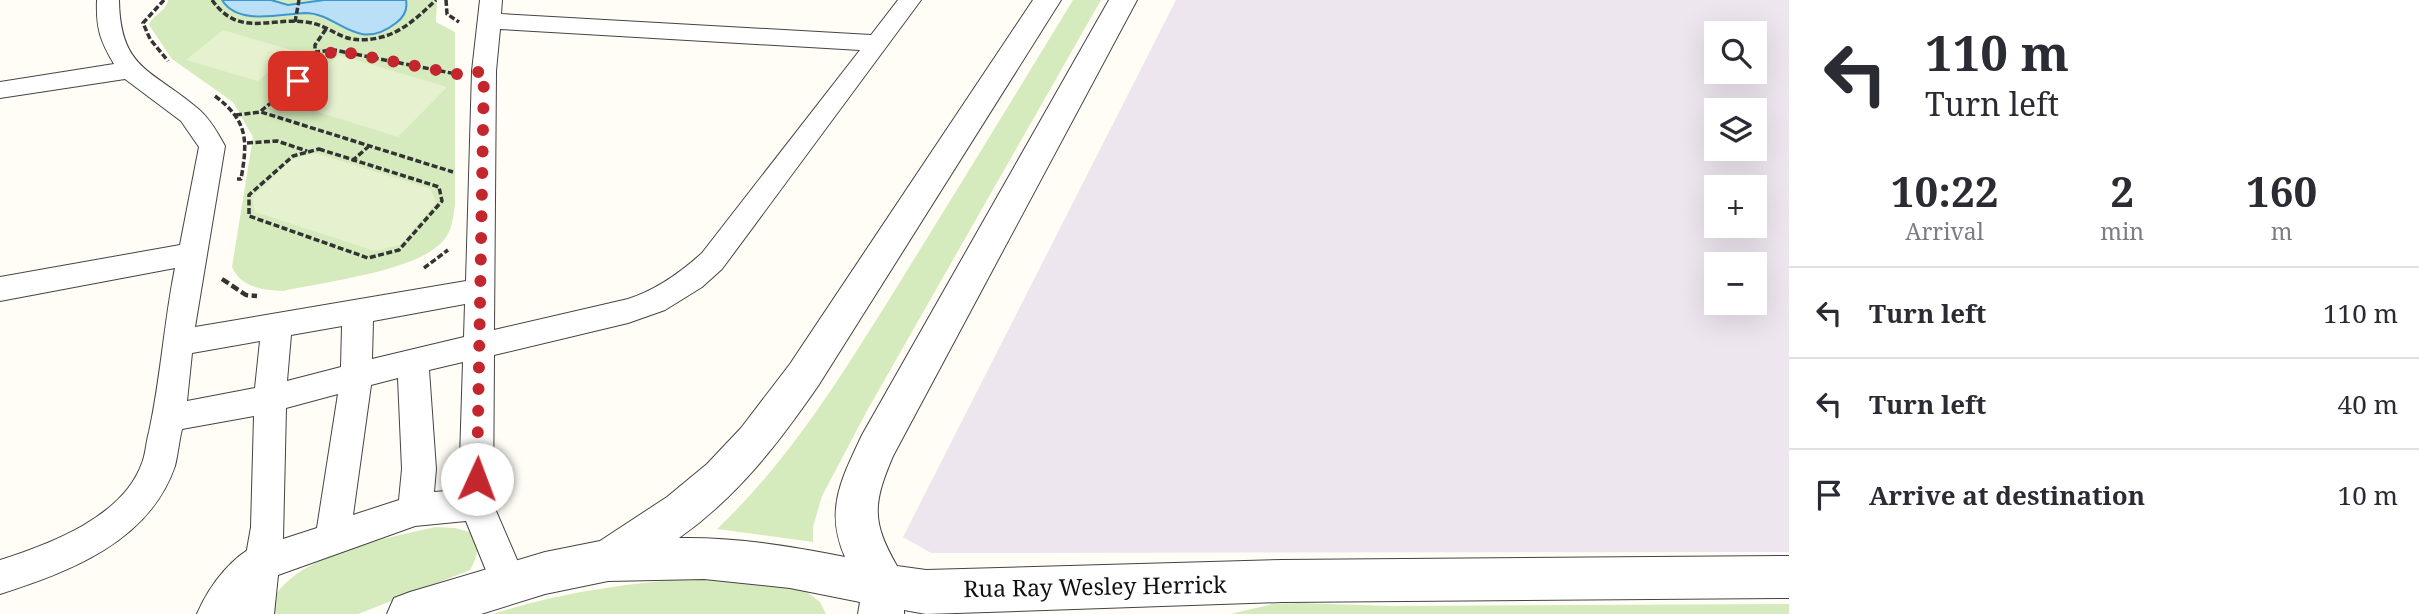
<!DOCTYPE html>
<meta charset="utf-8">
<style>
body{margin:0;font-family:"Noto Serif",serif;background:#f7f7f7;color:#2b2b33;height:100vh;display:flex;flex-direction:column;font-size:26px;white-space:nowrap}
*{box-sizing:border-box;margin:0}
p{font-size:23px;color:#7c7c81}
.icon{flex:none;width:38px;height:38px;fill:none;stroke:currentColor;stroke-width:2;stroke-linecap:round;stroke-linejoin:round}
.map{position:relative;flex:1;overflow:hidden}
.side{display:flex;flex-direction:column;background:#fff;width:630px}
.side>*{flex:none}
.banner{background:#fff;color:#2b2b33;overflow:hidden}
.buttons{position:absolute;left:1704px;top:21px;display:grid;gap:14px}
.buttons a{display:grid;place-items:center;width:63px;height:63px;border-radius:0px;background:#fff;box-shadow:0 7px 28px #0002;font-size:35px}
.pin{position:absolute;display:grid;place-items:center;width:60px;height:60px;color:#fff;margin:-30px;border-radius:14px;box-shadow:0 4px 10px #0006}
.me{position:absolute;width:77px;margin:-38px;rotate:2deg;stroke-linejoin:round;filter:drop-shadow(0 0 5px #0008)}
.turn{display:flex;align-items:center;gap:24px;height:147px;padding:0 21px;font-size:32px}
.turn .icon{width:91px;height:91px;stroke-width:2.5}
.turn b{display:block;font-size:49px;line-height:60px}
.eta{display:flex;justify-content:space-evenly;align-items:center;height:119px;text-align:center}
.eta b{font-size:42px;font-weight:700;line-height:49px}
ul{padding:0;list-style:none}
li{display:flex;align-items:center;gap:21px;height:91px;padding:0 21px;border-top:2px solid #e1e1e2}
li div{flex:1}
li b{display:block;font-size:26px}
li em{font-style:normal}
main{display:flex;flex:1;min-height:0}
.map>svg:first-child{display:block}
.industrial{fill:#eee6ef;fill-rule:evenodd}
.green{fill:#d5ebbd}
.pitch{fill:#e6f2cf}
.water{fill:#b9e0f7;stroke:#3f96cf;stroke-width:2}
.lines{fill:none;stroke-linecap:round;stroke-linejoin:round}
.minor-casing{stroke:#444;stroke-width:2}
.tertiary-casing{stroke:#444;stroke-width:2}
.path-far1{stroke:#333;stroke-width:3.5;stroke-dasharray:6 2.5;stroke-linecap:butt}
.path{stroke:#333;stroke-width:4.5;stroke-dasharray:8 3.5;stroke-linecap:butt}
.minor{fill:#fff;fill-rule:evenodd}
.tertiary{fill:#fff;fill-rule:evenodd}
.route{stroke:#c4262e;stroke-width:12;stroke-dasharray:0 21.6}
.labels{text-anchor:middle;stroke-width:7;stroke-linejoin:round;paint-order:stroke}
.near-street-label{font-size:23px;fill:#111;stroke:#fff}
</style>
<main>
<div class="map">
<svg width="1789" height="614" viewBox="0 0 1789 614">
<rect width="100%" height="100%" fill="#fffdf5"/>
<path class="industrial" d="M 1176,0 L 1789,0 L 1789,552 L 931,553 L 903,537 ZM 1717,33 L 1755,33 L 1755,72 L 1717,72 ZM 1717,110 L 1755,110 L 1755,149 L 1717,149 ZM 1717,187 L 1755,187 L 1755,226 L 1717,226 ZM 1717,264 L 1755,264 L 1755,303 L 1717,303 Z"/>
<path class="green" d="M 168,0 L 437,0 L 436,22 L 455,32 L 455,205 C 453,218 452,231 443,241 C 418,271 323,282 283,291 C 263,290 241,288 232,267 L 253,137 L 233,102 L 172,59 L 149,25 C 153,14 166,12 168,0 Z
M 1073,0 L 1101,0 L 868,409 L 822,496 L 813,527 L 813,542 L 717,529 C 792,458 845,370 900,282 C 958,188 1016,94 1073,0 Z
M 435,527 L 455,528 L 473,533 C 480,548 477,557 470,570 L 358,614 L 267,614 C 281,556 385,539 435,527 Z
M 720,577 L 803,589 L 820,602 L 826,614 L 493,614 C 568,590 642,581 720,577 Z
M 1299,603 L 1393,606 L 1789,604 L 1789,614 L 1230,614 L 1273,604 Z"/>
<path class="pitch" d="M 223,30 L 294,51 L 258,81 L 186,60 Z
M 339,55 L 447,87 L 398,137 L 286,102 Z
M 315,153 L 431,189 L 436,203 L 400,245 L 375,251 L 255,212 L 252,197 L 292,159 Z"/>
<path class="water" d="M 222,0 L 271,0 L 288,5 L 324,0 L 406,0 C 408,10 404,17 396,23 C 356,54 339,13 305,13 C 280,14 238,26 222,0 Z"/>
<g class="lines">
<defs>
<path id="minor" d="M 97,0 L 119,0 C 120,69 151,69 196,107 C 208,116 218,133 225,146 L 195,327 L 466,281 L 472,71 L 480,0 L 502,0 L 501,14 L 871,35 L 898,0 L 921,0 L 722,269 L 702,287 L 665,310 L 628,323 L 494,355 L 493,504 L 527,583 L 522,595 L 509,600 L 496,595 L 466,521 L 415,526 L 278,575 L 274,614 L 238,614 L 237,606 L 251,527 L 254,416 L 182,429 C 179,441 178,454 175,466 C 149,542 69,572 0,594 L 0,560 C 50,544 123,517 142,463 C 146,453 146,442 149,432 C 161,377 164,322 175,268 L 0,301 L 0,277 L 180,245 L 199,147 L 181,121 L 125,79 L 0,98 L 0,82 L 114,64 C 100,40 96,29 97,0 ZM 500,29 L 860,50 L 702,253 C 680,273 656,290 628,299 L 494,330 L 496,71 ZM 465,304 L 464,337 L 372,359 L 373,321 ZM 342,326 L 341,367 L 287,381 L 291,335 ZM 260,341 L 255,388 L 187,401 L 192,353 ZM 463,362 L 459,490 L 434,492 L 436,469 L 429,370 ZM 398,378 L 402,469 L 399,500 L 353,515 L 371,385 ZM 338,394 L 317,528 L 283,539 L 286,408 Z"/>
<path id="tertiary" d="M 1033,0 L 1061,0 L 818,386 C 778,444 737,497 679,538 C 735,537 790,546 845,557 C 824,510 842,478 862,435 L 1109,0 L 1137,0 L 893,456 C 873,503 871,521 897,566 L 926,570 L 1282,560 L 1789,556 L 1789,598 L 1282,602 L 926,614 L 904,610 L 904,614 L 858,614 L 860,602 L 790,588 L 704,579 L 608,581 L 545,594 L 481,614 L 387,614 L 394,598 L 410,592 L 545,552 L 600,541 L 667,497 L 707,464 L 741,428 L 790,364 Z
M 263,542 L 278,548 L 285,563 C 276,583 260,597 247,614 L 197,614 C 210,584 233,554 263,542 Z"/>
</defs>
<use href="#minor" class="minor-casing"/>
<use href="#tertiary" class="tertiary-casing"/>
<path class="path-far1" d="M 164,0 L 143,23 L 150,39 L 168,61
M 212,0 C 239,38 268,17 306,22 C 336,26 339,46 378,38 C 402,33 419,16 436,0
M 446,0 L 447,14 L 459,22
M 295,22 L 299,0
M 326,29 L 315,45 L 315,52 L 334,50 L 456,74
M 215,96 C 248,121 248,140 241,179 L 237,179
M 261,111 L 333,52
M 236,115 L 261,112 L 453,172
M 247,143 L 277,141 L 307,151
M 319,149 L 439,187 L 442,201 L 399,250 L 368,258 L 249,216 L 249,195 L 293,156 Z
M 352,161 L 368,147
M 424,268 L 448,250"/>
<path class="path" d="M 222,279 L 246,295 L 257,296"/>
<use href="#minor" class="minor"/>
<use href="#tertiary" class="tertiary"/>
</g>
<g class="lines">
<path class="route" d="M 298,81 L 334,50 L 462,75 L 484,71 L 477,479"/>
</g>
<g class="labels">
<g class="near-street-label">
<text transform="translate(1095 587) rotate(-1)" y="8">Rua Ray Wesley Herrick</text>
</g>
</g>
</svg>
<div class="buttons">
<a><svg class="icon" aria-label="search" viewBox="0 0 24 24"><circle cx="10" cy="10" r="6"/><path d="M15 15l6 6"/></svg></a>
<a><svg class="icon" aria-label="layers" viewBox="0 0 24 24"><path d="M12 4l9 5-9 5-9-5zM3 14l9 5 9-5"/></svg></a>
<a>+</a>
<a>−</a>
</div>
<div class="pin" style="left:298px;top:81px;background:#d93025"><svg class="icon" aria-label="arrive" viewBox="0 0 24 24"><path d="M6 21V4h12l-3 4 3 4H6"/></svg></div>
<svg class="me" style="left:477px;top:479px" viewBox="-20 -20 40 40"><circle r="19" fill="#fff"/><path d="M0-13L10 11 0 6-10 11z" fill="#c4262e"/></svg>
</div>
<section class="side">
<div class="banner">
<div class="turn"><svg class="icon" aria-label="left" viewBox="0 0 24 24"><path d="M17 20v-9H6M10 6l-5 5 5 5"/></svg><div><b>110 m</b>Turn left</div></div>
</div>
<div class="eta">
<div><b>10:22</b><p>Arrival</p></div>
<div><b>2</b><p>min</p></div>
<div><b>160</b><p>m</p></div>
</div>
<ul>
<li><svg class="icon" aria-label="left" viewBox="0 0 24 24"><path d="M17 20v-9H6M10 6l-5 5 5 5"/></svg><div><b>Turn left</b></div><em>110 m</em></li>
<li><svg class="icon" aria-label="left" viewBox="0 0 24 24"><path d="M17 20v-9H6M10 6l-5 5 5 5"/></svg><div><b>Turn left</b></div><em>40 m</em></li>
<li><svg class="icon" aria-label="arrive" viewBox="0 0 24 24"><path d="M6 21V4h12l-3 4 3 4H6"/></svg><div><b>Arrive at destination</b></div><em>10 m</em></li>
</ul>
</section>
</main>
